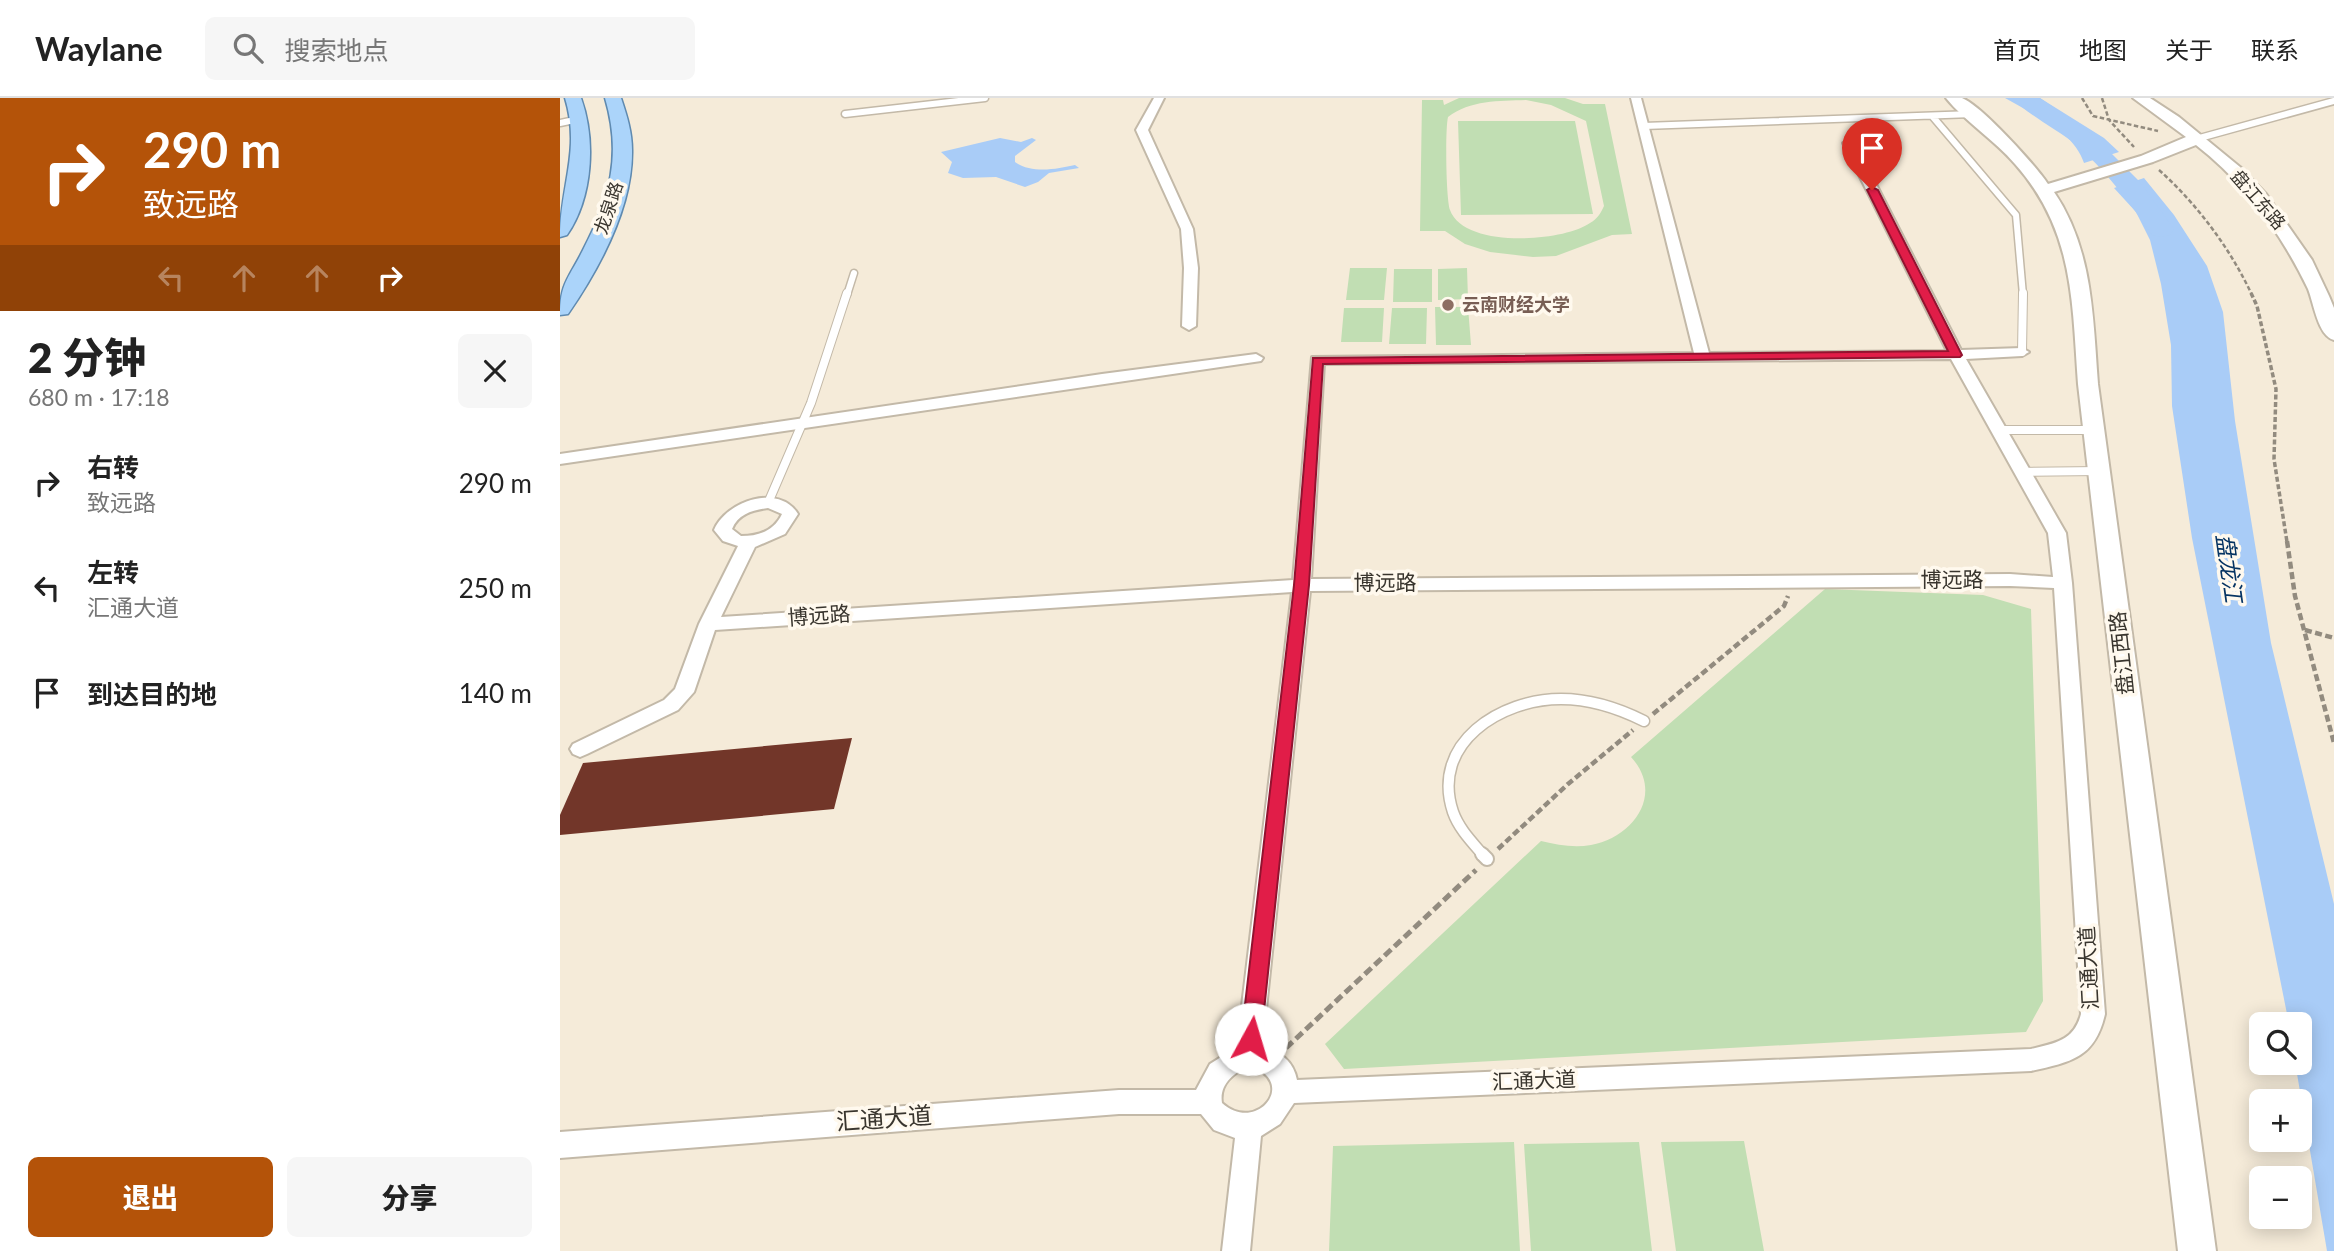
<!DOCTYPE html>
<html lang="zh">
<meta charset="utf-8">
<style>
body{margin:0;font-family:Lato,"Noto Sans SC",sans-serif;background:#f6f6f6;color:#222;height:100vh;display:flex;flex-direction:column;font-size:26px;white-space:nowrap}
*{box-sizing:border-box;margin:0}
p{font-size:23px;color:#767676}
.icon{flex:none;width:38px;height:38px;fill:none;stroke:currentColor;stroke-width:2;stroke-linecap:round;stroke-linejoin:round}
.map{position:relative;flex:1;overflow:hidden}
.sheet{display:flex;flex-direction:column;background:#fff;width:560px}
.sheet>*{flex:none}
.hud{background:#b45309;color:#fff;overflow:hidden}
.controls{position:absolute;left:1689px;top:914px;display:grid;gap:14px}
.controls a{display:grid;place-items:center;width:63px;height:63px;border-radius:10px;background:#fff;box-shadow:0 4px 18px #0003;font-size:35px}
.pin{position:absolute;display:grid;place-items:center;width:60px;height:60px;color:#fff;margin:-72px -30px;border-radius:50% 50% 50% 0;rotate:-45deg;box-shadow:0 0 7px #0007}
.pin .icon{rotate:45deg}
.me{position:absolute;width:77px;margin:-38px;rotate:6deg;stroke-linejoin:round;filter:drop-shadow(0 0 5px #0008)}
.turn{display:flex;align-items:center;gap:24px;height:147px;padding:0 28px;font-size:32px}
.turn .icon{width:91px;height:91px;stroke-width:2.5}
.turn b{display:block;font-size:49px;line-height:60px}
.lanes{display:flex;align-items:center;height:66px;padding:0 28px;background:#0003;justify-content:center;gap:35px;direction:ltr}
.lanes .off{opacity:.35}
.round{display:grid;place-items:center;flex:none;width:74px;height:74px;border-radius:10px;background:#f6f6f6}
.summary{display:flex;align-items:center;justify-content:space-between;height:119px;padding:0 28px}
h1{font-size:42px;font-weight:800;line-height:52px}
.action{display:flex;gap:14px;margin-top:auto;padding:14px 28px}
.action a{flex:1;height:80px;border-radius:10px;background:#b45309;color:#fff;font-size:28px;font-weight:800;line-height:80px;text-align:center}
.action a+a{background:#f6f6f6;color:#222}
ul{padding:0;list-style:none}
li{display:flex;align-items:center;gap:21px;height:105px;padding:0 28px}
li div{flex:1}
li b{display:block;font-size:26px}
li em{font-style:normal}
header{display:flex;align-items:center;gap:42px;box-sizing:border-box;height:98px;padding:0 35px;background:#fff;border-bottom:2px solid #e0e0e0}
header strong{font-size:33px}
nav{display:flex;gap:38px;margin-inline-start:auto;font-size:24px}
.search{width:490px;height:63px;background:#f6f6f6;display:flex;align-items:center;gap:18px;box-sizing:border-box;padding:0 24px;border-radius:10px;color:#767676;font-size:26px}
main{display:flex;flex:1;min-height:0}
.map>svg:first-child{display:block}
.green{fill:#c1deb3;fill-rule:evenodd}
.water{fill:#a9ccf7}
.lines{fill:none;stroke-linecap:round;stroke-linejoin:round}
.river{fill:#a9ccf7;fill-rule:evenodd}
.building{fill:#723629}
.lane-far3-casing{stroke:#c3b9a8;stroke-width:9}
.lane-far2-casing{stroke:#c3b9a8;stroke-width:10}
.lane-far1-casing{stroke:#c3b9a8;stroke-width:13}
.lane-casing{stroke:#c3b9a8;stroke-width:16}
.street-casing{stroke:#c3b9a8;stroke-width:4}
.secondary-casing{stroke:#c3b9a8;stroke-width:4}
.primary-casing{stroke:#5f8ab0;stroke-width:3}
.path-far3{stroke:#928b7f;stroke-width:2.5;stroke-dasharray:4.5 2.5;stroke-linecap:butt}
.path-far2{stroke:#928b7f;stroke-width:3.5;stroke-dasharray:5 2.5;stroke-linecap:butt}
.path-far1{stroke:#928b7f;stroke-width:4.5;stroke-dasharray:7 3.5;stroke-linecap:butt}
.path{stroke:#928b7f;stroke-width:5;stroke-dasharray:9 4.5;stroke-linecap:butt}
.lane-far3{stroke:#fff;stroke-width:6}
.lane-far2{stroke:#fff;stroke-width:8}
.lane-far1{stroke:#fff;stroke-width:10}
.lane{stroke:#fff;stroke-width:12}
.street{fill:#fff;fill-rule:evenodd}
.secondary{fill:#fff;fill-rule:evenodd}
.primary{fill:#abd4fa;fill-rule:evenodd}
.route{fill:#e11d48;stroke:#92132f;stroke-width:2}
.education-dot{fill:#8d6e63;stroke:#fff9ee;stroke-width:2.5}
.labels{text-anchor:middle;stroke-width:7;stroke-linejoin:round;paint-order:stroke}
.far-street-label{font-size:18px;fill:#39352e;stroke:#fff9ee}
.far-education-label{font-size:18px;font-weight:bold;fill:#785e54;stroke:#fff9ee;text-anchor:start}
.street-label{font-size:21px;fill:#39352e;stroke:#fff9ee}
.water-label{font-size:23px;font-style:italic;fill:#063463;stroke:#fff9ee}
.near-street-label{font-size:24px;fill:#39352e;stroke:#fff9ee}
</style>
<header>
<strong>Waylane</strong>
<div class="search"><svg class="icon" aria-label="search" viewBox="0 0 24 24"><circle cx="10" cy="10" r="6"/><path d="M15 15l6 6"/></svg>搜索地点</div>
<nav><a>首页</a><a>地图</a><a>关于</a><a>联系</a></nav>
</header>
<main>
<section class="sheet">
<div class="hud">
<div class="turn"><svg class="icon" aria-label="right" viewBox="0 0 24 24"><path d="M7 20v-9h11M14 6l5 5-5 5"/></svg><div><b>290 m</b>致远路</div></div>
<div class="lanes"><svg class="icon off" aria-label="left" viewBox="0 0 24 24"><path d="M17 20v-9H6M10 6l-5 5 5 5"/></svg><svg class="icon off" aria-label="ahead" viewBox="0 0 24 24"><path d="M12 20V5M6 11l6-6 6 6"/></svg><svg class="icon off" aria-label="ahead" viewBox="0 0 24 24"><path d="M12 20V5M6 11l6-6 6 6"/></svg><svg class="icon" aria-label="right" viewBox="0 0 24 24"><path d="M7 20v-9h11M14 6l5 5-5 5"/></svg></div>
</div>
<div class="summary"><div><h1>2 分钟</h1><p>680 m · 17:18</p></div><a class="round"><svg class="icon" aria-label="close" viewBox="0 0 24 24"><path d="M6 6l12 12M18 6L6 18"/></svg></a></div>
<ul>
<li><svg class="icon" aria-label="right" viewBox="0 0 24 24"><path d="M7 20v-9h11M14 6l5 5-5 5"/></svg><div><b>右转</b><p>致远路</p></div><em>290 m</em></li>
<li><svg class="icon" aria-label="left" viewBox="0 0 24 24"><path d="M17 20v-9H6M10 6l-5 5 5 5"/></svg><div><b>左转</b><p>汇通大道</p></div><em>250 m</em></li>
<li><svg class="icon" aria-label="arrive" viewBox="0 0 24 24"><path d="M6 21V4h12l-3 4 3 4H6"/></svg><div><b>到达目的地</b></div><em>140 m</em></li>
</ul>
<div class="action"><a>退出</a><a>分享</a></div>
</section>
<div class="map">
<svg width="1774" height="1153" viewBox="0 0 1774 1153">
<rect width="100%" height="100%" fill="#f5ebd9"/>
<path class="green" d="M 899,0 L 1005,0 L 1023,6 L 1045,6 L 1072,136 L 1052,137 L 996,158 L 973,159 L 930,154 L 905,146 L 885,133 L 860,133 L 862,2 L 883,2 L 884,7 ZM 966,2 L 991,7 L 1026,23 L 1044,108 C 1041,115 1037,121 1030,125 C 1003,144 904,151 890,112 C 886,101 885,31 888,19 C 910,2 939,3 966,2 Z
M 898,23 L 1015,23 L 1033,116 L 901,117 Z
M 790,170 L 827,170 L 824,202 L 786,202 Z
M 907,170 L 908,201 L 878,202 L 878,171 Z
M 834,171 L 872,171 L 872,204 L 833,204 Z
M 875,209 L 908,209 L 911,247 L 876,247 Z
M 784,210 L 824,210 L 822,244 L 781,244 Z
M 832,210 L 867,210 L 866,246 L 829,246 Z
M 1265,491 L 1423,497 L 1471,511 L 1483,903 L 1466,934 L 784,971 L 765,946 L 981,743 C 998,747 1014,750 1031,747 C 1073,740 1105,696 1071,659 Z
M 1184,1043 L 1204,1153 L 1116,1153 L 1101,1044 Z
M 954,1044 L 960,1153 L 769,1153 L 773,1048 Z
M 1079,1044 L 1092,1153 L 971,1153 L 964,1046 Z"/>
<path class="water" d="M 1445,0 L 1480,0 L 1544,40 L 1559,54 L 1524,65 C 1514,33 1472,16 1445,0 Z
M 440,40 L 461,44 L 472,40 L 476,42 L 455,58 L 455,64 C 472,76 497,71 515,67 L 519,70 L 489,75 L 478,84 L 465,89 L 436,79 L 403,80 L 388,75 L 392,64 L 381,54 Z
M 1584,80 L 1614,117 L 1647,168 L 1663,214 L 1675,323 L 1711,545 L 1774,806 L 1774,1153 L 1767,1153 L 1735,964 L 1740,964 L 1740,926 L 1729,926 L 1632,440 L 1612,308 L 1611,247 L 1601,186 L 1590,142 L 1576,114 L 1554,90 Z"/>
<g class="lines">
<path class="river" d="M 1453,0 L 1480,0 L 1533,37 L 1580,84 L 1614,131 L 1610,137 L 1601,139 L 1592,137 C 1569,104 1545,71 1514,45 C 1499,33 1462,13 1453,0 Z"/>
</g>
<path class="building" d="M 292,640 L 274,711 L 0,737 L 0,717 L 23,665 Z"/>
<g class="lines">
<defs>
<path id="lane-far3" d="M 285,16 L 425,0
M 1373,19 L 1456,117 L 1463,197
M 0,25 L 19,21
M 1084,28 L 1413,16
M 1636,41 L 1774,3
M 287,197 L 294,175"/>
<path id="lane-far2" d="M 1462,254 L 1463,195
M 1438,332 L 1534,332
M 1461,374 L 1540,373
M 208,405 L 251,305 L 287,195"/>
<path id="lane-far1" d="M 924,758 C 912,744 899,731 893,714 C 870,645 941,601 1001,601 C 1031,601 1058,610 1084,623"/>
<path id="lane" d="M 922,756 L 927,761"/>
<path id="street" d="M 594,0 L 604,0 L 588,32 L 633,131 L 638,170 L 636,228 L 629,232 L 622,228 L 624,170 L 621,131 L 576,32 Z
M 1071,0 L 1081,0 L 1149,255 L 1387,253 L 1283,45 L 1289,42 L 1295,45 L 1401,252 L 1462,250 L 1469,254 L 1462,258 L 1406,261 L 1506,435 L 1512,485 L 1545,916 C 1535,960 1511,964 1471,973 L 734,1005 L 720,1026 L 701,1038 L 690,1153 L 662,1153 L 675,1040 L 654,1032 L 641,1016 L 559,1016 L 0,1060 L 0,1034 L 559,992 L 636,992 L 650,966 L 677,949 L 732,494 L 155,532 L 134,594 L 118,612 L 27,656 L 20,659 L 13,656 L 10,651 L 13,646 L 104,602 L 115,591 L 139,526 L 178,448 L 163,443 L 154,432 C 166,403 219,385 238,416 L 225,436 L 195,449 L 161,519 L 733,482 L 752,259 L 1134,255 ZM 1391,261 L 1488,435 L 1493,479 L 1450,476 L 751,481 L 764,266 ZM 208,410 L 222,416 C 214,433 199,438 181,438 L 172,431 C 178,416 193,412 208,410 ZM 1450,488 L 1494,490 L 1521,916 C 1514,943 1495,945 1471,951 L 737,982 C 733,962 720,954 702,949 L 750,493 ZM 689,968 C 739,982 698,1037 662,1005 C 659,987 673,975 689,968 Z
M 696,256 L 703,260 L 701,263 L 0,366 L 0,356 L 542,276 Z"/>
<path id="secondary" d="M 1386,0 C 1390,0 1398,0 1402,0 C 1421,7 1476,68 1488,86 L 1581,58 L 1626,39 L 1573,0 L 1590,0 L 1619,19 L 1680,69 L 1706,96 L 1752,162 L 1769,198 L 1774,210 L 1774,242 C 1758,238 1754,206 1748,191 C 1721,135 1685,85 1636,47 L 1593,64 L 1494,94 C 1533,151 1533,220 1538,286 L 1656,1153 L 1618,1153 L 1518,286 C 1512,203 1514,132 1455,66 C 1435,42 1405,24 1386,0 Z"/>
<path id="primary" d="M 5,0 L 21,0 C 36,42 33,99 7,137 L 0,139 C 0,88 21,52 5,0 Z
M 45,0 L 61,0 C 67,18 72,34 72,52 C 73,109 39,171 8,216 L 0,217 C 0,185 9,180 23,152 C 50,100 62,57 45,0 Z"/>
</defs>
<use href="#lane-far3" class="lane-far3-casing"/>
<use href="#lane-far2" class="lane-far2-casing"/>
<use href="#lane-far1" class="lane-far1-casing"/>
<use href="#lane" class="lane-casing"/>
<use href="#street" class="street-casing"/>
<use href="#secondary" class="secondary-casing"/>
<use href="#primary" class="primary-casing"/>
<path class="path-far3" d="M 1522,0 L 1533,18 L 1598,33
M 1542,0 L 1549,22 L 1574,49
M 1599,72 C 1637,106 1670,150 1692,197"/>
<path class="path-far2" d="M 1691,195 L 1697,208 L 1716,291 L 1714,361 L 1727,444"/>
<path class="path-far1" d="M 1727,443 L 1735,498 L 1774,645
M 1745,532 L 1774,540
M 1093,616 L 1224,508 L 1228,498
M 938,751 L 1008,686 L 1073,632"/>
<path class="path" d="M 726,950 L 916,772"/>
<use href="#lane-far3" class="lane-far3"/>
<use href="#lane-far2" class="lane-far2"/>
<use href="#lane-far1" class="lane-far1"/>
<use href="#lane" class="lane"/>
<use href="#street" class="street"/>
<use href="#secondary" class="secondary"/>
<use href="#primary" class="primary"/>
</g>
<path class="route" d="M 1312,89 L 1318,92 L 1402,257 L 1400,259 L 763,266 L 749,487 L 701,941 L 698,947 L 691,950 L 684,947 L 681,941 L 734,487 L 753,260 L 1388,253 L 1307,92 Z"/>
<circle class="education-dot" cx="888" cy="207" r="7"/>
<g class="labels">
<g class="far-street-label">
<text transform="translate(1698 102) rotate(49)" y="6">盘江东路</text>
<text transform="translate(49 110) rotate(-72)" y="6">龙泉路</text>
</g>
<g class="far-education-label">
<text x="902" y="213">云南财经大学</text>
</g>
<g class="street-label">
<text x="1392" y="489">博远路</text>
<text x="825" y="492">博远路</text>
<text transform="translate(259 518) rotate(-4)" y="7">博远路</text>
<text transform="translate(1562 555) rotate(-96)" y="7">盘江西路</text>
<text transform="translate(1529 870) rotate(-93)" y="7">汇通大道</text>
<text transform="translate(974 983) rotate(-2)" y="7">汇通大道</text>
</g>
<g class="water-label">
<text transform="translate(1669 470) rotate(82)" y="8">盘龙江</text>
</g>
<g class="near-street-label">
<text transform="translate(324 1021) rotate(-4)" y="8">汇通大道</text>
</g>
</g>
</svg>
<div class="controls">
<a><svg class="icon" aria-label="search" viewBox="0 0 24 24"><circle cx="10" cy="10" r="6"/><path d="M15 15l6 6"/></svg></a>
<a>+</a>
<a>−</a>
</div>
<div class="pin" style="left:1312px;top:92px;background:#d93025"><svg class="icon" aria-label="arrive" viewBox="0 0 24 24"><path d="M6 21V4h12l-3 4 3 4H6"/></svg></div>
<svg class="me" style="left:691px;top:941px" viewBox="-20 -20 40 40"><circle r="19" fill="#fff"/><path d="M0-13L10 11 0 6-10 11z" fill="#e11d48"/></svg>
</div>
</main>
